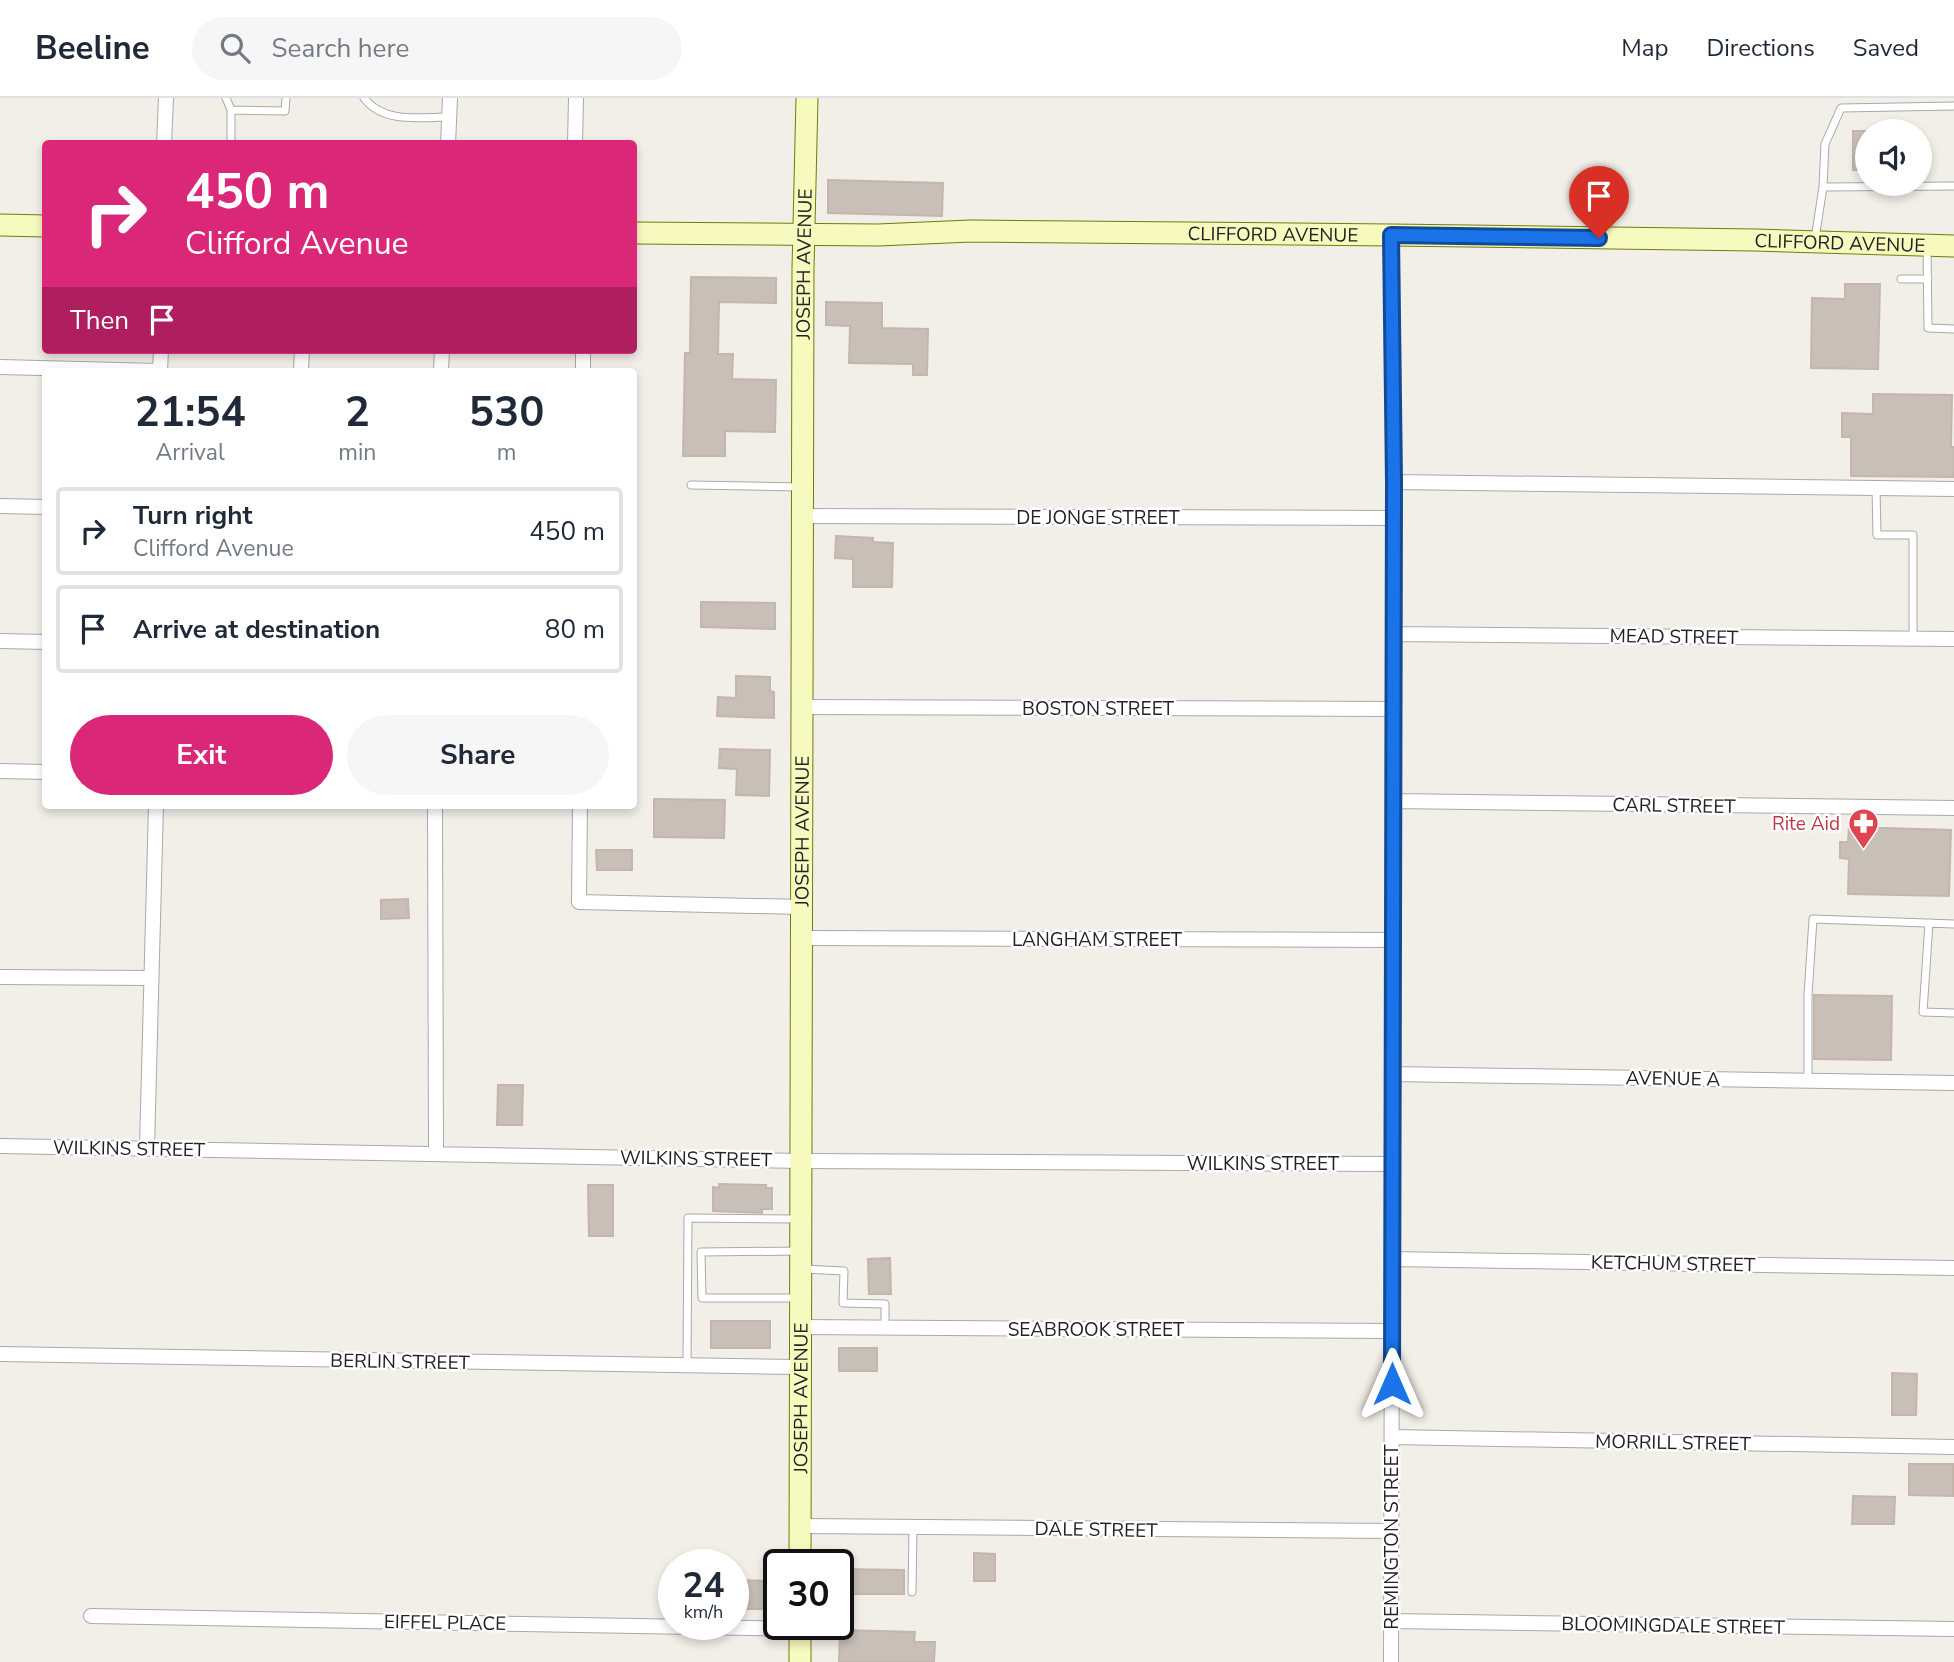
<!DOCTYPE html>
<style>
body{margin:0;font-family:"Nunito Sans",sans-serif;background:#f6f6f7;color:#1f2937;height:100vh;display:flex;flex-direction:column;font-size:26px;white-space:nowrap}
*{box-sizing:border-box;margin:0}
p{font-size:23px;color:#747a83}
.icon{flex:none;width:38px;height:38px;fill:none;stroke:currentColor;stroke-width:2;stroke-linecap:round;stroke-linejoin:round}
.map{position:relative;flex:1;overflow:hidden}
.side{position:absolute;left:42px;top:270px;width:595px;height:441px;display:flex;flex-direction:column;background:#fff;border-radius:7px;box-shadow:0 4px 10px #0003}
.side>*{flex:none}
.top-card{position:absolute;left:42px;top:42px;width:595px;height:214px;border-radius:7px;box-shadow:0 4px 10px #0003;background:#db2777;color:#fff;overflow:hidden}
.tools{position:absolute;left:1855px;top:21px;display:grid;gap:14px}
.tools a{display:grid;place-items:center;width:77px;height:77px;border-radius:50%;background:#fff;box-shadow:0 4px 10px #0003;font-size:35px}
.speed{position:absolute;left:658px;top:1451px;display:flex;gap:14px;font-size:35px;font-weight:700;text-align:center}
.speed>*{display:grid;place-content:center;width:91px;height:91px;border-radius:50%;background:#fff;box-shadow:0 4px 10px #0003;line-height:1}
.speed small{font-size:18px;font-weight:400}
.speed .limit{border:4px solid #111;border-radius:10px;background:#fff;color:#111}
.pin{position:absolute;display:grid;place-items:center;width:60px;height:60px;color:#fff;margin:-72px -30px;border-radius:50% 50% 50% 0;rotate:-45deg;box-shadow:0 0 7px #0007}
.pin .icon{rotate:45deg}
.me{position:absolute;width:77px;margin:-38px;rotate:0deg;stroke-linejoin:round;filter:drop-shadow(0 0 5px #0008)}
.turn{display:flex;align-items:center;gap:24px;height:147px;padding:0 28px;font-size:32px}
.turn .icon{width:91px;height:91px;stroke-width:2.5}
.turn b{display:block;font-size:49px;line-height:60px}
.then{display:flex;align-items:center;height:66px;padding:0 28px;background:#0003;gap:14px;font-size:26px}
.eta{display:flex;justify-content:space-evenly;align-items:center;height:119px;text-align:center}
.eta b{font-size:42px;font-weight:700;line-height:49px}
.primary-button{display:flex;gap:14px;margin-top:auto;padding:14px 28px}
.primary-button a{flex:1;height:80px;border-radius:42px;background:#db2777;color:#fff;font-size:28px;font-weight:700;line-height:80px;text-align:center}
.primary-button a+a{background:#f6f6f7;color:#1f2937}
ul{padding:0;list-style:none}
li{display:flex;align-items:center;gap:21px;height:88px;margin:0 14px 10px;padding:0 14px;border:4px solid #e0e1e3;border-radius:7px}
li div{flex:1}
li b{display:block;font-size:26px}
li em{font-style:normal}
header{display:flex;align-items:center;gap:42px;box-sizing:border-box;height:98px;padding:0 35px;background:#fff;border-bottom:2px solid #e0e1e3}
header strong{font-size:33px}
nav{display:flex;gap:38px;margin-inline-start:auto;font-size:24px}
.search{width:490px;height:63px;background:#f6f6f7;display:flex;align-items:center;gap:18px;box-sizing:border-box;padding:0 24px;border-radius:38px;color:#747a83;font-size:26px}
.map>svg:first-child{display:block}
.building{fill:#c7bfb8;stroke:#c4b6ab;stroke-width:2}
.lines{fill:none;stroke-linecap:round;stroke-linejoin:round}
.service-casing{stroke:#a9a9a9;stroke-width:9}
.minor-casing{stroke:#a9a9a9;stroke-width:16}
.secondary-casing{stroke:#707d05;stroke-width:23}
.service{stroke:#fff;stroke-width:7}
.minor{stroke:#fff;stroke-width:14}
.secondary{stroke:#f7fabf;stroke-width:21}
.route-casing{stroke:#114b97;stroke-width:18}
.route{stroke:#1a73e8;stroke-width:12}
.labels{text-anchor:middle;stroke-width:5;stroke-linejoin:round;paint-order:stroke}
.street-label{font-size:19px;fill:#222;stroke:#fff}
.health-label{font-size:19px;fill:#be3a42;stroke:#fff;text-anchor:end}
</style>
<header>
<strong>Beeline</strong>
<div class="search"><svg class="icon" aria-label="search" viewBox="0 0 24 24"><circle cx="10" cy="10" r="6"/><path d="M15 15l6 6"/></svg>Search here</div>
<nav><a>Map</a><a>Directions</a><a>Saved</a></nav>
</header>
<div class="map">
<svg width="1954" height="1564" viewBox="0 0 1954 1564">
<rect width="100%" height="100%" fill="#f2efe9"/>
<path class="building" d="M 1853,33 L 1867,33 L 1867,72 L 1853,72 Z
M 828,82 L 943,85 L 942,118 L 828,115 Z
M 691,179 L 776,180 L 776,205 L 719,204 L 718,256 L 733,256 L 732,281 L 776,282 L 775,334 L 725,333 L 725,358 L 683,358 L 685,255 L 690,255 Z
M 1845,186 L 1880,186 L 1878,271 L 1811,270 L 1812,200 L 1845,201 Z
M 826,204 L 882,205 L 882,230 L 928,231 L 927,277 L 913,277 L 913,266 L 849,265 L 850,228 L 826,227 Z
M 1873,296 L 1952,297 L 1951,349 L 1954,349 L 1954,379 L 1851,378 L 1851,339 L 1842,339 L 1842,315 L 1873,316 Z
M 836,438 L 873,440 L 873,444 L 893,445 L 892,489 L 853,489 L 853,461 L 835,460 Z
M 701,504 L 775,505 L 775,531 L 701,529 Z
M 736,578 L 770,579 L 770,593 L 774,594 L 774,620 L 717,618 L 718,599 L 736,600 Z
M 720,651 L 770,652 L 769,698 L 736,697 L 737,671 L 719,670 Z
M 654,701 L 725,702 L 724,740 L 654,739 Z
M 1849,729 L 1951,732 L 1949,798 L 1848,796 L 1849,761 L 1840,760 L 1840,744 L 1848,744 Z
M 596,752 L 632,752 L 632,772 L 597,772 Z
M 408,801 L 409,820 L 381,821 L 381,802 Z
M 1814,897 L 1892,898 L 1891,962 L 1814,961 Z
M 498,987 L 523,987 L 522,1027 L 497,1027 Z
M 719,1086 L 766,1087 L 766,1090 L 772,1090 L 772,1111 L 762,1111 L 762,1115 L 713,1113 L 713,1089 L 719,1090 Z
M 588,1087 L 613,1087 L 613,1138 L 589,1138 Z
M 890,1160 L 891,1196 L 869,1196 L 868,1161 Z
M 711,1223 L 770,1223 L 770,1250 L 711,1250 Z
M 839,1250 L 877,1250 L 877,1273 L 839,1273 Z
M 1892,1275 L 1917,1276 L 1916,1317 L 1892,1317 Z
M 1909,1366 L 1953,1366 L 1953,1398 L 1909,1397 Z
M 1853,1398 L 1895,1399 L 1894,1426 L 1852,1426 Z
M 974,1455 L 995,1456 L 995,1483 L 974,1483 Z
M 838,1471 L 904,1472 L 904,1496 L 838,1496 Z
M 733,1482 L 769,1483 L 769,1511 L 733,1511 Z
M 840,1532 L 915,1534 L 914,1544 L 935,1544 L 934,1564 L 839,1564 Z"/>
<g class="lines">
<defs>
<path id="service" d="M 226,0 L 231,12
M 364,0 C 384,26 420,19 449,19
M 231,46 L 231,12 L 285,13 L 286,0
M 1823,89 L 1954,88
M 1815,141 L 1823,89 L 1825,46 L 1841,10 L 1954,8
M 1927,148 L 1928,230 L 1954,231
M 1901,181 L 1928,181
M 691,387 L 799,389
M 1876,390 L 1877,437 L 1913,437 L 1913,541
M 1929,825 L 1923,914 L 1954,915
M 1808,983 L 1808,897 L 1813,821 L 1954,826
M 803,1171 L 844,1173 L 843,1205 L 885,1206 L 885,1229
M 797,1200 L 702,1200 L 701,1154 L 800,1153
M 687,1267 L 688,1120 L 799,1121
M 912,1494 L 913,1429"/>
<path id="minor" d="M 164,46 L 166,0
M 448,46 L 450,0
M 575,46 L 576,0
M 1391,137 L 1394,384 L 1391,1564
M 0,269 L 159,273
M 160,273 L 161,252
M 301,273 L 302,252
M 441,273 L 442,252
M 583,273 L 583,252
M 1394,384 L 1954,391
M 0,408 L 46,409
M 803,418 L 1394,420
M 1394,536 L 1954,541
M 0,543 L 46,544
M 802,609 L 1393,611
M 0,673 L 46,674
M 1393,703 L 1954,710
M 435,707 L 436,1054
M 580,707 L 579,804 L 801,809
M 801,840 L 1393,842
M 0,879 L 150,880
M 1392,976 L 1954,985
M 0,1048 L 800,1063 L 1392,1066
M 147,1050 L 156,707
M 1392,1161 L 1954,1170
M 800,1229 L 1392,1233
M 0,1256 L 799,1269
M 1392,1339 L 1954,1349
M 800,1428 L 1392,1433
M 91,1518 L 800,1531
M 1391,1523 L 1954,1531"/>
<g id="secondary">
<path d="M 0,127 L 46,128"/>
<path id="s1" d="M 634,135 L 878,137 L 971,133 L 1391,137 L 1755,142 L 1954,148"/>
<path id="s2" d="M 800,1466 L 803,170 L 807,0"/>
<path d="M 800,1564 L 800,1526"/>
</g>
</defs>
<use href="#service" class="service-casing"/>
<use href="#minor" class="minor-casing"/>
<use href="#secondary" class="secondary-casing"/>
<use href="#service" class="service"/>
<use href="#minor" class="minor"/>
<use href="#secondary" class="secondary"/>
</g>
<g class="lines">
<defs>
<path id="route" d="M 1392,1286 L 1394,384 L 1391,137 L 1599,140"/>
</defs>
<use href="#route" class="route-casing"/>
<use href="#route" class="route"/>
</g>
<defs>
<symbol id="pharmacy-pin" viewBox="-11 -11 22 30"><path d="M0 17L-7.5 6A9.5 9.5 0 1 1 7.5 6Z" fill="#e0444e" stroke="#fff"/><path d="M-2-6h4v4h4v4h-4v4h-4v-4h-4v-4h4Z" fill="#fff"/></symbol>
</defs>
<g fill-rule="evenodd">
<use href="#pharmacy-pin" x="1846" y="708" width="35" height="47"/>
</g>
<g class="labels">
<g class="street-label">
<text dy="7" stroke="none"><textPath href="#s1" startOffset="639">CLIFFORD AVENUE</textPath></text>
<text dy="7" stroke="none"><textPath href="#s1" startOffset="1206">CLIFFORD AVENUE</textPath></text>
<text dy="7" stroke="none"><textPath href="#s2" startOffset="1300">JOSEPH AVENUE</textPath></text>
<text x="1098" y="426">DE JONGE STREET</text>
<text transform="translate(1674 538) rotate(1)" y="7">MEAD STREET</text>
<text x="1098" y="617">BOSTON STREET</text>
<text transform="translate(1674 707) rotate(1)" y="7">CARL STREET</text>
<text dy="7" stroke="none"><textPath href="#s2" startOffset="733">JOSEPH AVENUE</textPath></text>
<text x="1097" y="848">LANGHAM STREET</text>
<text transform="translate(1673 980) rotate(1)" y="7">AVENUE A</text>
<text transform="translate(129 1050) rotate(1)" y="7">WILKINS STREET</text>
<text transform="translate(696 1060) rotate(1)" y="7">WILKINS STREET</text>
<text x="1263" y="1072">WILKINS STREET</text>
<text transform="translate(1673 1165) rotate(1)" y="7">KETCHUM STREET</text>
<text x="1096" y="1238">SEABROOK STREET</text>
<text transform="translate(400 1263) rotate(1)" y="7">BERLIN STREET</text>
<text dy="7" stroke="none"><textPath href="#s2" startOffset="166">JOSEPH AVENUE</textPath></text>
<text transform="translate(1673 1344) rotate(1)" y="7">MORRILL STREET</text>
<text transform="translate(1096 1431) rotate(1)" y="7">DALE STREET</text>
<text transform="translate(1391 1439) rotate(-90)" y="7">REMINGTON STREET</text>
<text transform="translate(445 1524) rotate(1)" y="7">EIFFEL PLACE</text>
<text transform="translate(1673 1527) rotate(1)" y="7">BLOOMINGDALE STREET</text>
</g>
<g class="health-label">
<text x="1840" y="732">Rite Aid</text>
</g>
</g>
</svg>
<div class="tools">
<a><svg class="icon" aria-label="sound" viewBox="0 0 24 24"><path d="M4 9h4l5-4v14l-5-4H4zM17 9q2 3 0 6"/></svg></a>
</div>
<div class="speed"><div>24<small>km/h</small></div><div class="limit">30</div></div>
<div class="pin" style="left:1599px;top:140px;background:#d93025"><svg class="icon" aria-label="arrive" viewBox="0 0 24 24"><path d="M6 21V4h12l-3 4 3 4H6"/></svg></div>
<svg class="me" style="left:1392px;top:1286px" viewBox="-20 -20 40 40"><path d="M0-17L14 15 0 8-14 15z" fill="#1a73e8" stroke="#fff" stroke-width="4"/></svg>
<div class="top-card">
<div class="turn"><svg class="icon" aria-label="right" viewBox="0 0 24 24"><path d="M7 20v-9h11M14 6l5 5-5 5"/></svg><div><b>450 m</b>Clifford Avenue</div></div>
<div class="then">Then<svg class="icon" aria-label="arrive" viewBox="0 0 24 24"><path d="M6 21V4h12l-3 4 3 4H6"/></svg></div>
</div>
<section class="side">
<div class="eta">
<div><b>21:54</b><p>Arrival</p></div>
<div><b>2</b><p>min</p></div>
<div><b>530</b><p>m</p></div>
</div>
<ul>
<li><svg class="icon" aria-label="right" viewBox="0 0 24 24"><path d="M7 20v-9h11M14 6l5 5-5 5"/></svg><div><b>Turn right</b><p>Clifford Avenue</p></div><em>450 m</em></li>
<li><svg class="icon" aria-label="arrive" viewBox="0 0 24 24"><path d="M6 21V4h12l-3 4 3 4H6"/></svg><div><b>Arrive at destination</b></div><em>80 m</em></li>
</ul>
<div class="primary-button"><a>Exit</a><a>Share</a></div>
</section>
</div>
